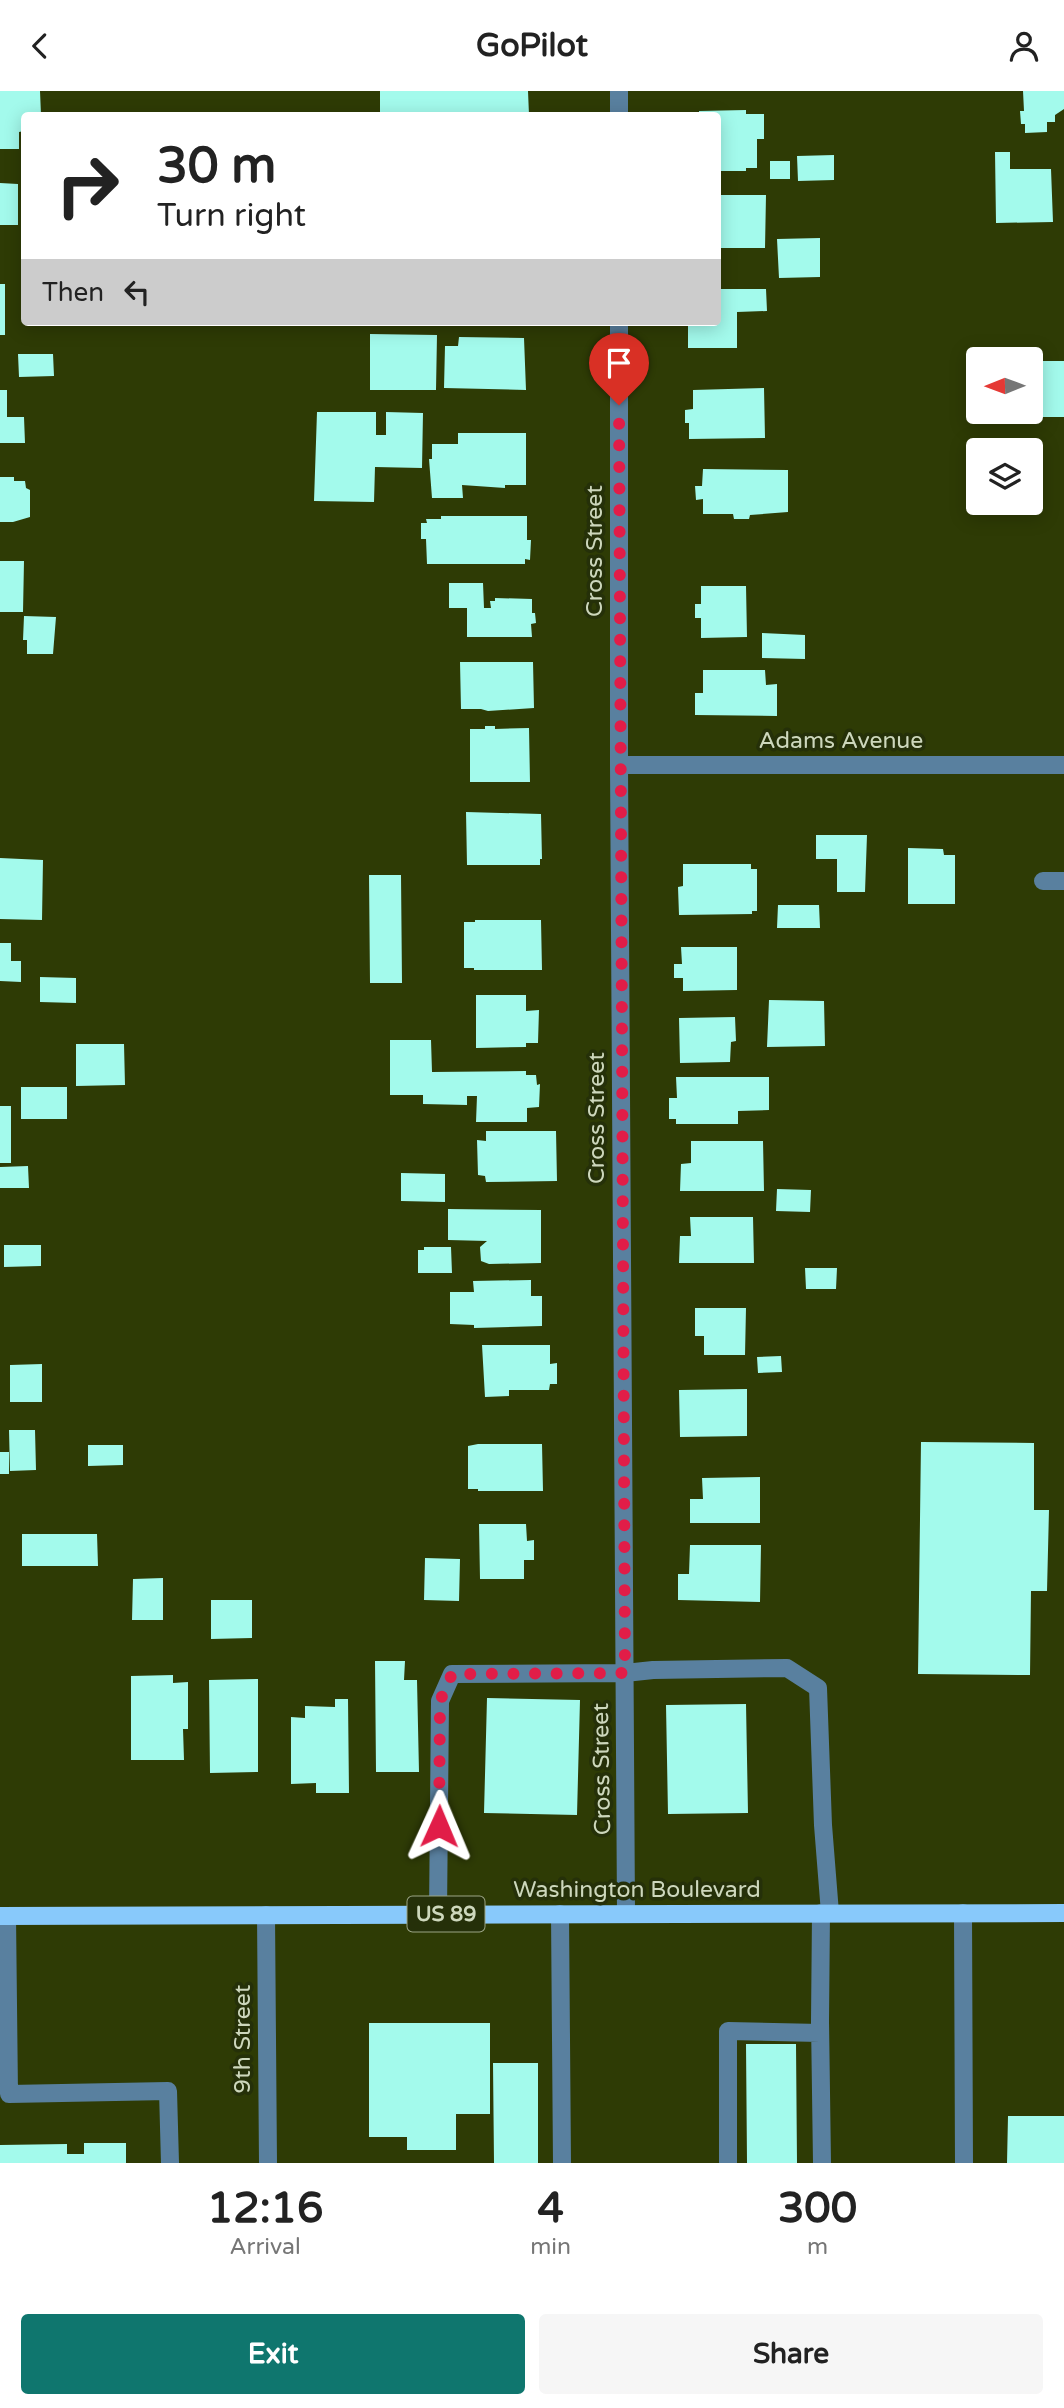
<!DOCTYPE html>
<style>
body{margin:0;font-family:"Varela Round",sans-serif;background:#f6f6f6;color:#222;height:100vh;display:flex;flex-direction:column;font-size:26px;white-space:nowrap}
*{box-sizing:border-box;margin:0}
p{font-size:23px;color:#767676}
.icon{flex:none;width:38px;height:38px;fill:none;stroke:currentColor;stroke-width:2;stroke-linecap:round;stroke-linejoin:round}
.map{position:relative;height:2072px;overflow:hidden}
.panel{display:flex;flex-direction:column;background:#fff;flex:1}
.panel>*{flex:none}
.top-card{position:absolute;left:21px;top:21px;width:700px;height:214px;border-radius:7px;box-shadow:0 4px 18px #0003;background:#fff;color:#222;overflow:hidden}
.needle{width:46px;rotate:269deg}
.buttons{position:absolute;left:966px;top:256px;display:grid;gap:14px}
.buttons a{display:grid;place-items:center;width:77px;height:77px;border-radius:7px;background:#fff;box-shadow:0 4px 18px #0003;font-size:35px}
.pin{position:absolute;display:grid;place-items:center;width:60px;height:60px;color:#fff;margin:-72px -30px;border-radius:50% 50% 50% 0;rotate:-45deg;box-shadow:0 0 7px #0007}
.pin .icon{rotate:45deg}
.me{position:absolute;width:77px;margin:-38px;rotate:1deg;stroke-linejoin:round;filter:drop-shadow(0 0 5px #0008)}
.turn{display:flex;align-items:center;gap:24px;height:147px;padding:0 21px;font-size:32px}
.turn .icon{width:91px;height:91px;stroke-width:2.5}
.turn b{display:block;font-size:49px;line-height:60px}
.then{display:flex;align-items:center;height:66px;padding:0 21px;background:#0003;gap:14px;font-size:26px}
.eta{display:flex;justify-content:space-evenly;align-items:center;height:119px;text-align:center}
.eta b{font-size:42px;font-weight:800;line-height:49px}
.action{display:flex;gap:14px;margin-top:auto;padding:14px 21px}
.action a{flex:1;height:80px;border-radius:7px;background:#0f766e;color:#fff;font-size:28px;font-weight:800;line-height:80px;text-align:center}
.action a+a{background:#f6f6f6;color:#222}
header{display:flex;justify-content:space-between;align-items:center;height:91px;padding:0 21px;background:#fff;font-size:32px;font-weight:800}
.map>svg:first-child{display:block}
.building{fill:#a3faec}
.lines{fill:none;stroke-linecap:round;stroke-linejoin:round}
.minor{stroke:#59809f;stroke-width:18}
.major{stroke:#88c9fb;stroke-width:18}
.route{stroke:#e11d48;stroke-width:12;stroke-dasharray:0 21.6}
.labels{text-anchor:middle;stroke-width:7;stroke-linejoin:round;paint-order:stroke}
.shield{fill:#253009;stroke:#9ba586;stroke-width:2}
.shield-label{font-size:21px;font-weight:bold;fill:#cdd7bc}
.street-label{font-size:23px;fill:#cdd7bc;stroke:#253009}
</style>
<header><svg class="icon" aria-label="back" viewBox="0 0 24 24"><path d="M15 5l-7 7 7 7"/></svg>GoPilot<svg class="icon" aria-label="person" viewBox="0 0 24 24"><circle cx="12" cy="8" r="4"/><path d="M4 21q1-7 8-7t8 7"/></svg></header>
<div class="map">
<svg width="1064" height="2072" viewBox="0 0 1064 2072">
<rect width="100%" height="100%" fill="#2e3b05"/>
<path class="building" d="M 0,0 L 40,0 L 41,24 L 24,24 L 24,40 L 19,41 L 19,58 L 0,58 Z
M 380,0 L 528,0 L 529,24 L 380,24 Z
M 1023,0 L 1064,0 L 1064,18 L 1055,24 L 1055,31 L 1047,31 L 1047,41 L 1025,42 L 1025,33 L 1021,33 L 1020,20 L 1024,20 Z
M 746,19 L 746,23 L 764,23 L 764,48 L 757,48 L 757,77 L 746,77 L 746,80 L 718,80 L 718,24 L 699,24 L 699,20 Z
M 995,61 L 1010,61 L 1010,78 L 1051,78 L 1053,131 L 996,132 Z
M 834,64 L 834,89 L 798,90 L 797,65 Z
M 770,70 L 790,70 L 790,88 L 770,88 Z
M 0,92 L 18,93 L 18,134 L 0,134 Z
M 718,104 L 766,104 L 765,157 L 718,157 Z
M 820,147 L 820,186 L 779,187 L 777,148 Z
M 0,193 L 5,193 L 5,244 L 0,244 Z
M 718,198 L 766,198 L 767,220 L 737,221 L 737,257 L 688,257 L 688,231 L 718,231 Z
M 370,243 L 437,244 L 436,299 L 370,299 Z
M 459,246 L 524,247 L 526,299 L 444,297 L 445,255 L 458,255 Z
M 18,263 L 53,263 L 54,285 L 19,286 Z
M 1031,270 L 1064,270 L 1064,326 L 998,326 L 998,320 L 1031,320 Z
M 764,297 L 765,347 L 689,348 L 689,332 L 685,332 L 685,319 L 693,318 L 693,299 Z
M 0,299 L 7,299 L 7,326 L 24,326 L 25,352 L 0,352 Z
M 317,321 L 376,321 L 376,344 L 386,344 L 386,321 L 423,322 L 422,377 L 375,376 L 374,411 L 314,410 Z
M 458,342 L 526,342 L 526,394 L 505,394 L 505,397 L 462,394 L 463,407 L 432,407 L 429,368 L 432,368 L 432,353 L 458,353 Z
M 703,378 L 788,379 L 788,421 L 750,424 L 749,428 L 734,428 L 733,423 L 703,423 L 703,408 L 696,409 L 695,395 L 702,395 Z
M 0,386 L 14,386 L 14,390 L 25,390 L 26,397 L 30,399 L 30,426 L 13,431 L 0,431 Z
M 441,425 L 527,425 L 527,449 L 531,449 L 530,469 L 525,468 L 525,473 L 427,473 L 426,448 L 421,448 L 421,432 L 427,432 L 426,428 L 441,428 Z
M 0,470 L 24,470 L 23,521 L 0,521 Z
M 449,492 L 483,492 L 484,517 L 491,517 L 490,510 L 495,510 L 495,507 L 532,508 L 532,522 L 535,522 L 536,532 L 531,533 L 532,546 L 467,546 L 467,517 L 449,517 Z
M 701,495 L 746,495 L 747,546 L 701,547 L 701,527 L 695,527 L 695,513 L 701,513 Z
M 24,525 L 56,526 L 53,563 L 27,563 L 27,549 L 23,549 Z
M 762,542 L 805,544 L 805,568 L 762,567 Z
M 460,571 L 533,571 L 534,617 L 488,620 L 481,618 L 461,618 Z
M 703,579 L 765,579 L 766,594 L 777,593 L 777,625 L 695,624 L 695,602 L 703,602 Z
M 485,635 L 495,635 L 495,638 L 529,637 L 530,691 L 470,691 L 470,638 L 485,638 Z
M 466,721 L 541,723 L 542,768 L 540,768 L 540,774 L 467,774 Z
M 816,744 L 867,744 L 865,801 L 837,801 L 837,768 L 816,768 Z
M 908,757 L 943,758 L 944,764 L 955,764 L 955,813 L 908,813 Z
M 0,767 L 43,769 L 42,829 L 0,828 Z
M 683,773 L 751,773 L 751,778 L 757,778 L 757,820 L 752,820 L 752,823 L 679,824 L 678,796 L 683,795 Z
M 369,784 L 401,784 L 402,892 L 370,892 Z
M 778,814 L 819,814 L 820,837 L 777,837 Z
M 475,829 L 541,829 L 542,879 L 474,879 L 474,877 L 464,877 L 464,831 L 475,831 Z
M 0,852 L 11,852 L 11,870 L 21,870 L 21,891 L 0,890 Z
M 681,856 L 737,856 L 737,899 L 683,900 L 683,887 L 674,887 L 674,873 L 682,873 Z
M 40,886 L 76,887 L 76,912 L 40,911 Z
M 476,904 L 526,904 L 526,920 L 539,919 L 538,952 L 526,952 L 526,956 L 476,957 Z
M 769,909 L 824,910 L 825,955 L 767,956 Z
M 735,926 L 736,950 L 731,951 L 730,971 L 680,972 L 679,927 Z
M 390,949 L 431,949 L 432,981 L 526,980 L 526,984 L 536,984 L 537,994 L 540,993 L 539,1016 L 527,1017 L 527,1031 L 476,1031 L 477,1005 L 467,1005 L 467,1014 L 423,1013 L 423,1004 L 390,1004 Z
M 76,953 L 124,953 L 125,994 L 76,995 Z
M 676,986 L 769,986 L 769,1019 L 738,1020 L 738,1033 L 676,1033 L 676,1028 L 669,1028 L 669,1007 L 677,1007 Z
M 21,996 L 67,996 L 67,1028 L 21,1028 Z
M 0,1015 L 11,1015 L 11,1072 L 0,1072 Z
M 486,1040 L 556,1040 L 557,1090 L 486,1091 L 485,1085 L 478,1084 L 477,1049 L 486,1050 Z
M 691,1050 L 763,1050 L 764,1100 L 680,1100 L 681,1073 L 691,1072 Z
M 28,1075 L 29,1097 L 0,1097 L 0,1076 Z
M 401,1082 L 445,1083 L 445,1111 L 401,1110 Z
M 777,1098 L 811,1099 L 810,1121 L 776,1120 Z
M 448,1118 L 541,1119 L 541,1172 L 489,1173 L 481,1170 L 480,1156 L 487,1150 L 448,1149 Z
M 690,1126 L 753,1126 L 754,1172 L 679,1172 L 680,1145 L 691,1145 Z
M 4,1154 L 41,1154 L 41,1175 L 4,1176 Z
M 424,1156 L 451,1156 L 452,1182 L 418,1182 L 418,1159 L 424,1159 Z
M 805,1177 L 837,1177 L 836,1198 L 806,1198 Z
M 531,1189 L 531,1205 L 542,1205 L 542,1235 L 474,1237 L 474,1234 L 450,1233 L 450,1201 L 474,1201 L 473,1190 Z
M 695,1217 L 746,1217 L 745,1264 L 704,1264 L 704,1245 L 695,1245 Z
M 482,1254 L 550,1254 L 550,1273 L 557,1272 L 557,1293 L 550,1293 L 549,1299 L 509,1299 L 509,1305 L 485,1306 Z
M 781,1265 L 782,1281 L 758,1282 L 757,1266 Z
M 42,1273 L 42,1311 L 10,1311 L 10,1274 Z
M 747,1298 L 747,1345 L 680,1346 L 679,1299 Z
M 9,1339 L 35,1339 L 36,1379 L 10,1380 Z
M 921,1351 L 1034,1352 L 1034,1419 L 1049,1419 L 1047,1500 L 1031,1500 L 1030,1584 L 918,1583 Z
M 478,1353 L 542,1353 L 543,1400 L 478,1400 L 478,1398 L 468,1398 L 468,1355 Z
M 88,1354 L 123,1354 L 123,1374 L 88,1375 Z
M 0,1361 L 9,1361 L 9,1383 L 0,1383 Z
M 760,1386 L 760,1432 L 690,1432 L 690,1408 L 703,1408 L 702,1387 Z
M 479,1433 L 526,1433 L 527,1450 L 534,1449 L 534,1469 L 524,1469 L 524,1488 L 480,1488 Z
M 22,1443 L 97,1443 L 98,1475 L 22,1475 Z
M 690,1454 L 761,1454 L 760,1511 L 678,1509 L 678,1483 L 689,1483 Z
M 425,1467 L 460,1468 L 459,1510 L 424,1509 Z
M 163,1487 L 163,1529 L 132,1529 L 133,1488 Z
M 211,1509 L 252,1509 L 252,1547 L 211,1548 Z
M 375,1570 L 405,1570 L 404,1589 L 417,1589 L 419,1681 L 376,1681 Z
M 173,1584 L 173,1592 L 188,1591 L 188,1638 L 183,1638 L 184,1669 L 131,1669 L 131,1585 Z
M 258,1588 L 258,1681 L 210,1682 L 209,1589 Z
M 487,1607 L 580,1609 L 577,1724 L 484,1722 Z
M 335,1608 L 348,1608 L 349,1702 L 316,1702 L 316,1692 L 291,1693 L 291,1626 L 305,1627 L 305,1615 L 335,1616 Z
M 746,1613 L 748,1722 L 668,1723 L 666,1614 Z
M 369,1932 L 490,1932 L 490,2023 L 456,2023 L 456,2059 L 407,2059 L 407,2046 L 369,2046 Z
M 746,1953 L 796,1953 L 797,2072 L 747,2072 Z
M 493,1972 L 538,1972 L 538,2072 L 494,2072 Z
M 1008,2025 L 1064,2025 L 1064,2072 L 1007,2072 Z
M 84,2052 L 126,2052 L 126,2072 L 0,2072 L 0,2054 L 67,2053 L 67,2063 L 84,2063 Z"/>
<g class="lines">
<path class="minor" d="M 619,24 L 619,0
M 619,231 L 619,674 L 626,1823
M 619,674 L 1064,674
M 1043,790 L 1064,790
M 821,1822 L 820,1930 L 822,2072
M 963,1822 L 964,2072
M 438,1823 L 440,1610 L 452,1583 L 625,1582 L 653,1579 L 787,1577 L 818,1597 L 823,1734 L 830,1822
M 560,1823 L 562,2072
M 266,1824 L 268,2072
M 7,1825 L 9,2003 L 168,2000 L 170,2072
M 728,2072 L 728,1940 L 820,1942"/>
<path class="major" d="M 0,1825 L 1064,1822"/>
</g>
<g class="lines">
<path class="route" d="M 439,1735 L 440,1610 L 452,1583 L 625,1582 L 619,314"/>
</g>
<g class="labels">
<rect class="shield" x="407.5" y="1805.5" width="77" height="35" rx="5"/>
<g class="shield-label">
<text x="446" y="1830">US 89</text>
</g>
<g class="street-label">
<text transform="translate(594 460) rotate(-90)" y="8">Cross Street</text>
<text x="841" y="657">Adams Avenue</text>
<text transform="translate(596 1027) rotate(-90)" y="8">Cross Street</text>
<text transform="translate(601 1678) rotate(-91)" y="8">Cross Street</text>
<text x="637" y="1806">Washington Boulevard</text>
<text transform="translate(242 1948) rotate(-90)" y="8">9th Street</text>
</g>
</g>
</svg>
<div class="buttons">
<a><svg class="needle" viewBox="-14 -14 28 28"><path d="M0-13l5 13h-10z" fill="#e53935"/><path d="M0 13l5-13h-10z" fill="#767676"/></svg></a>
<a><svg class="icon" aria-label="layers" viewBox="0 0 24 24"><path d="M12 4l9 5-9 5-9-5zM3 14l9 5 9-5"/></svg></a>
</div>
<div class="pin" style="left:619px;top:314px;background:#d93025"><svg class="icon" aria-label="arrive" viewBox="0 0 24 24"><path d="M6 21V4h12l-3 4 3 4H6"/></svg></div>
<svg class="me" style="left:439px;top:1735px" viewBox="-20 -20 40 40"><path d="M0-17L14 15 0 8-14 15z" fill="#e11d48" stroke="#fff" stroke-width="4"/></svg>
<div class="top-card">
<div class="turn"><svg class="icon" aria-label="right" viewBox="0 0 24 24"><path d="M7 20v-9h11M14 6l5 5-5 5"/></svg><div><b>30 m</b>Turn right</div></div>
<div class="then">Then<svg class="icon" aria-label="left" viewBox="0 0 24 24"><path d="M17 20v-9H6M10 6l-5 5 5 5"/></svg></div>
</div>
</div>
<section class="panel">
<div class="eta">
<div><b>12:16</b><p>Arrival</p></div>
<div><b>4</b><p>min</p></div>
<div><b>300</b><p>m</p></div>
</div>
<div class="action"><a>Exit</a><a>Share</a></div>
</section>
